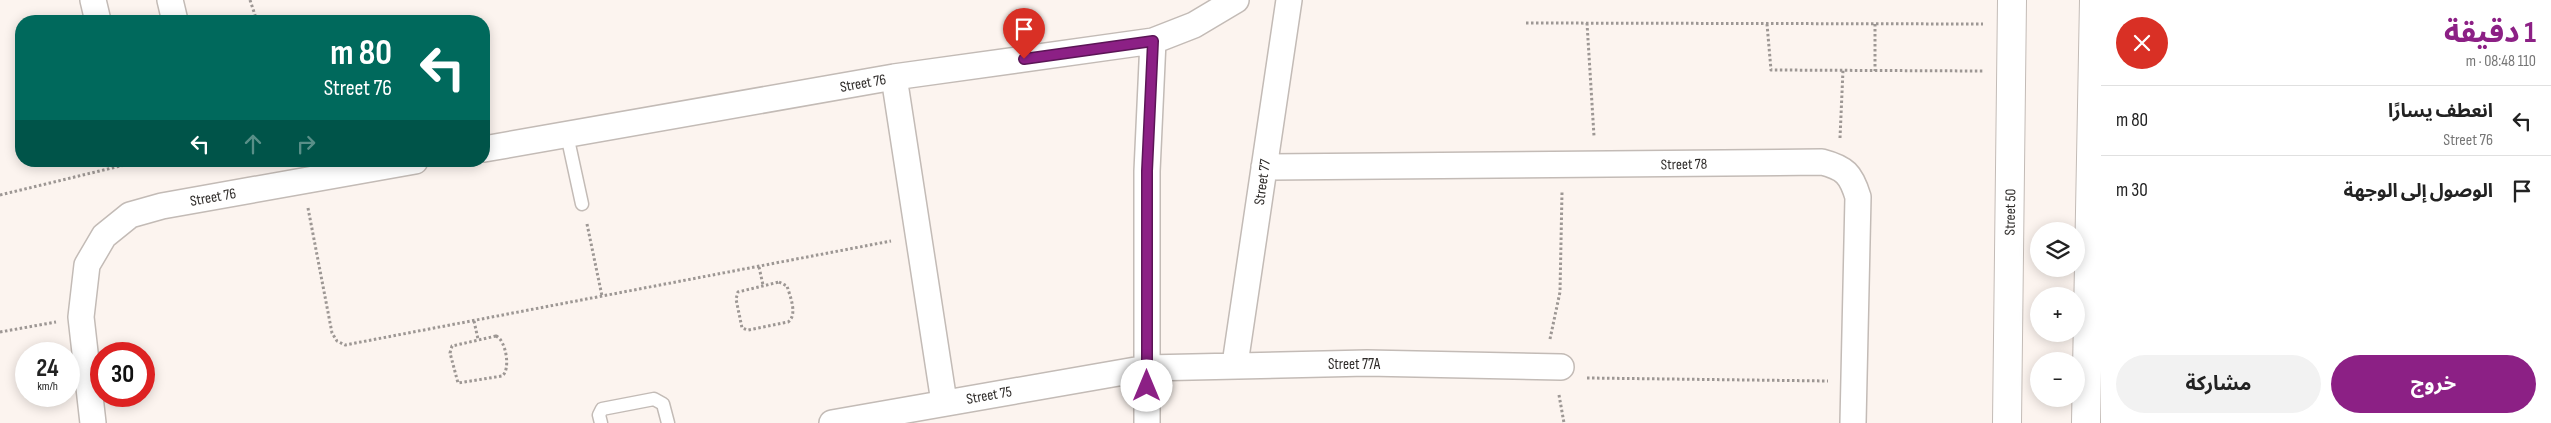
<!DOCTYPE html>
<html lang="ar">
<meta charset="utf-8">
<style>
body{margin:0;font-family:"Sofia Sans Condensed","Noto Sans Arabic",sans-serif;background:#f2f2f2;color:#222;direction:rtl;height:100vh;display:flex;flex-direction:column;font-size:19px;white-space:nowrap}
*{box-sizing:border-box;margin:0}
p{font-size:16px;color:#767676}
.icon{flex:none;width:28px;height:28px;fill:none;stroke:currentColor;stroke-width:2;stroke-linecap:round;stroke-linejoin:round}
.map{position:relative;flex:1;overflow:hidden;direction:ltr}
.sheet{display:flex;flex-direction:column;background:#fff;width:450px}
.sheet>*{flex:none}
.top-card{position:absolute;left:15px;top:15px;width:475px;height:152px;border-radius:20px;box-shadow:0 2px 12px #0003;direction:rtl;background:#00695c;color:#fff;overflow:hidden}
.fabs{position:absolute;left:2030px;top:222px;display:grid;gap:10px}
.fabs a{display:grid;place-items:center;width:55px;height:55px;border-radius:50%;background:#fff;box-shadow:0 2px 12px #0003;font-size:25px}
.speed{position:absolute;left:15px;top:342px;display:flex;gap:10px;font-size:25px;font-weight:700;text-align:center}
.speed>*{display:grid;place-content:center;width:65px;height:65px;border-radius:50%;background:#fff;box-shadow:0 2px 12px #0003;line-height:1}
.speed small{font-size:12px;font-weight:400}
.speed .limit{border:8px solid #d22;background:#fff;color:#111}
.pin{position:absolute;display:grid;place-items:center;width:42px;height:42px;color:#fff;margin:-51px -21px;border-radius:50% 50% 50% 0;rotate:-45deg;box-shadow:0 0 5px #0007}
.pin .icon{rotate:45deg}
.me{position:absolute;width:55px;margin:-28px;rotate:0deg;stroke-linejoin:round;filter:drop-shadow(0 0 4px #0008)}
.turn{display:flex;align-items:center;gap:18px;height:105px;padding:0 15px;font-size:22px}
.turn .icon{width:65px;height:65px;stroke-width:2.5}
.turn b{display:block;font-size:35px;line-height:42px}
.lanes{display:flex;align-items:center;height:48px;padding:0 15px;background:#0003;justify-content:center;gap:25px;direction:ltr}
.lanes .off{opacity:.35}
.round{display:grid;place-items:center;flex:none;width:52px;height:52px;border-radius:26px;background:#f2f2f2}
.summary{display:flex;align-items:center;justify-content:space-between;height:85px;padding:0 15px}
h1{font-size:30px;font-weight:700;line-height:38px;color:#8c2085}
.primary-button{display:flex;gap:10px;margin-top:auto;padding:10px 15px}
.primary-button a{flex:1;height:58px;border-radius:30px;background:#8c2085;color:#fff;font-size:20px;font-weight:700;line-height:58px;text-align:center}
.primary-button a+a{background:#f2f2f2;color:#222}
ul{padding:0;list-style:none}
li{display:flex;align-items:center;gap:15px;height:70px;padding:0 15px;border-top:1px solid #e0e0e0}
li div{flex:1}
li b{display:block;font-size:19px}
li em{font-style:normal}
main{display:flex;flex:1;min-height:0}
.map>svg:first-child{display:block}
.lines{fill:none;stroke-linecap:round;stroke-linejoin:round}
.lane-casing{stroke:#c3bbb6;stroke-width:15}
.street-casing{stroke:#c3bbb6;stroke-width:28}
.secondary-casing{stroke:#c3bbb6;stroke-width:30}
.path{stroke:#9d9794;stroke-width:3;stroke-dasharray:2.5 2.5;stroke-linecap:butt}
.lane{stroke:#fff;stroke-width:12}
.street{stroke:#fff;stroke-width:25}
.secondary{stroke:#fff;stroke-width:28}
.route-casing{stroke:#5b1556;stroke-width:12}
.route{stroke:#8c2085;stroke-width:9}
.labels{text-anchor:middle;stroke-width:4.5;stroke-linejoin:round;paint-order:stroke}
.street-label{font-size:15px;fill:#2e2b29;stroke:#fff}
</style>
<main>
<section class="sheet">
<div class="summary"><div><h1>1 دقيقة</h1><p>110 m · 08:48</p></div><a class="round" style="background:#d93025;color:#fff"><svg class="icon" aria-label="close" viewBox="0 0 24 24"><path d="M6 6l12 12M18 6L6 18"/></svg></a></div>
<ul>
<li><svg class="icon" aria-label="left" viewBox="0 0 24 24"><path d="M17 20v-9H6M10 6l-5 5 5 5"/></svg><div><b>انعطف يسارًا</b><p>Street 76</p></div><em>80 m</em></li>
<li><svg class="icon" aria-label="arrive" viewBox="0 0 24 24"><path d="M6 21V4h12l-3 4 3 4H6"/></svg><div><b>الوصول إلى الوجهة</b></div><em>30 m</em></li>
</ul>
<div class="primary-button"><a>خروج</a><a>مشاركة</a></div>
</section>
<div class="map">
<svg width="2101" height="423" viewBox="0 0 2101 423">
<rect width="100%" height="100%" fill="#fcf4ef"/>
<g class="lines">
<defs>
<path id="lane" d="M 567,135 L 582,204
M 601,423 L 599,415 L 602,409 L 654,399 L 663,404 L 668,423"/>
<path id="street" d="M 93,0 L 98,21
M 170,0 L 175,21
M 894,77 L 944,402
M 484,149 L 894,77 L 1153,41 L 1194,25 L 1236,0
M 1264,167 L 1822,162 C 1845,168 1851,174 1858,197 L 1853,423
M 1235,364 L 1289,0
M 93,423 L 81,317 L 87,265 L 104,236 L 130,215 L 162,206 L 415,161
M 832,423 L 1147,368 L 1367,363 L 1561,367
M 1147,423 L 1147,171 L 1153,41"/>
<path id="secondary" d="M 2007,423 L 2012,0
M 2086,423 L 2094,0"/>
</defs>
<use href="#lane" class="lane-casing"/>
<use href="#street" class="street-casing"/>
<use href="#secondary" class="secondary-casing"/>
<path class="path" d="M 250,0 L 257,21
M 1526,23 L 1983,24
M 1587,23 L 1594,136
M 1767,24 L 1771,70 L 1983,71
M 1875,24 L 1875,71
M 1840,138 L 1843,70
M 0,195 L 141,161
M 308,208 L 332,333 L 337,341 L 345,345 L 891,241
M 587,224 L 602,296
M 759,267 L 763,285
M 779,282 L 787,286 C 790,296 798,315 788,322 L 748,330 L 742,328 L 736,299 L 738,292 Z
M 474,321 L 478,339
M 0,332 L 56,322
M 496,336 C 506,340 511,370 502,376 L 458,383 L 450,353 L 452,346 Z
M 1550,339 L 1560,292 L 1562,192
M 1587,378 L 1828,381
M 1559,395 L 1564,423"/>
<use href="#lane" class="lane"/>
<use href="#street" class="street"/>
<use href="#secondary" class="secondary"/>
</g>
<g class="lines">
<defs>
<path id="route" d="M 1024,59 L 1153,41 L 1147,171 L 1147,386"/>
</defs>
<use href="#route" class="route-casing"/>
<use href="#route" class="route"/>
</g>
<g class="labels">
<g class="street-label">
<text transform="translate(863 83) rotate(-10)" y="5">Street 76</text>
<text transform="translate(1684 164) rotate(-1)" y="5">Street 78</text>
<text transform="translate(1262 182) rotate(-82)" y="5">Street 77</text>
<text transform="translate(213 197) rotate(-10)" y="5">Street 76</text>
<text transform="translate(2010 212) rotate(-89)" y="5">Street 50</text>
<text x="1354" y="369">Street 77A</text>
<text transform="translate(989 395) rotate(-10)" y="5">Street 75</text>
</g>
</g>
</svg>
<div class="fabs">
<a><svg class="icon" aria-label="layers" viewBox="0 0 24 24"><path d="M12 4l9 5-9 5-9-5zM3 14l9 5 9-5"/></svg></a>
<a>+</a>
<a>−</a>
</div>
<div class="speed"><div>24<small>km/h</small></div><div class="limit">30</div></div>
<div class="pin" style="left:1024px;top:59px;background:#d93025"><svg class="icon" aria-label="arrive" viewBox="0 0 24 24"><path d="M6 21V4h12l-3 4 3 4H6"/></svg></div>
<svg class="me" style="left:1147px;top:386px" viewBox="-20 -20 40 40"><circle r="19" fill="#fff"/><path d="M0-13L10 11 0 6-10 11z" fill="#8c2085"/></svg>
<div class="top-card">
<div class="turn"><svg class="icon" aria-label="left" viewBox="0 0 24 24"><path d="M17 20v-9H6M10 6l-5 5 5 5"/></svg><div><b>80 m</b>Street 76</div></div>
<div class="lanes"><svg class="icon" aria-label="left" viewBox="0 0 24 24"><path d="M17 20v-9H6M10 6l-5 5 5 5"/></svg><svg class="icon off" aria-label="ahead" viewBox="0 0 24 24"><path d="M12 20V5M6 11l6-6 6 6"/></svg><svg class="icon off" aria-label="right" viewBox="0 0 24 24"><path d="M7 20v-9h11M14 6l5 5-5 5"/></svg></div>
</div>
</div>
</main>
